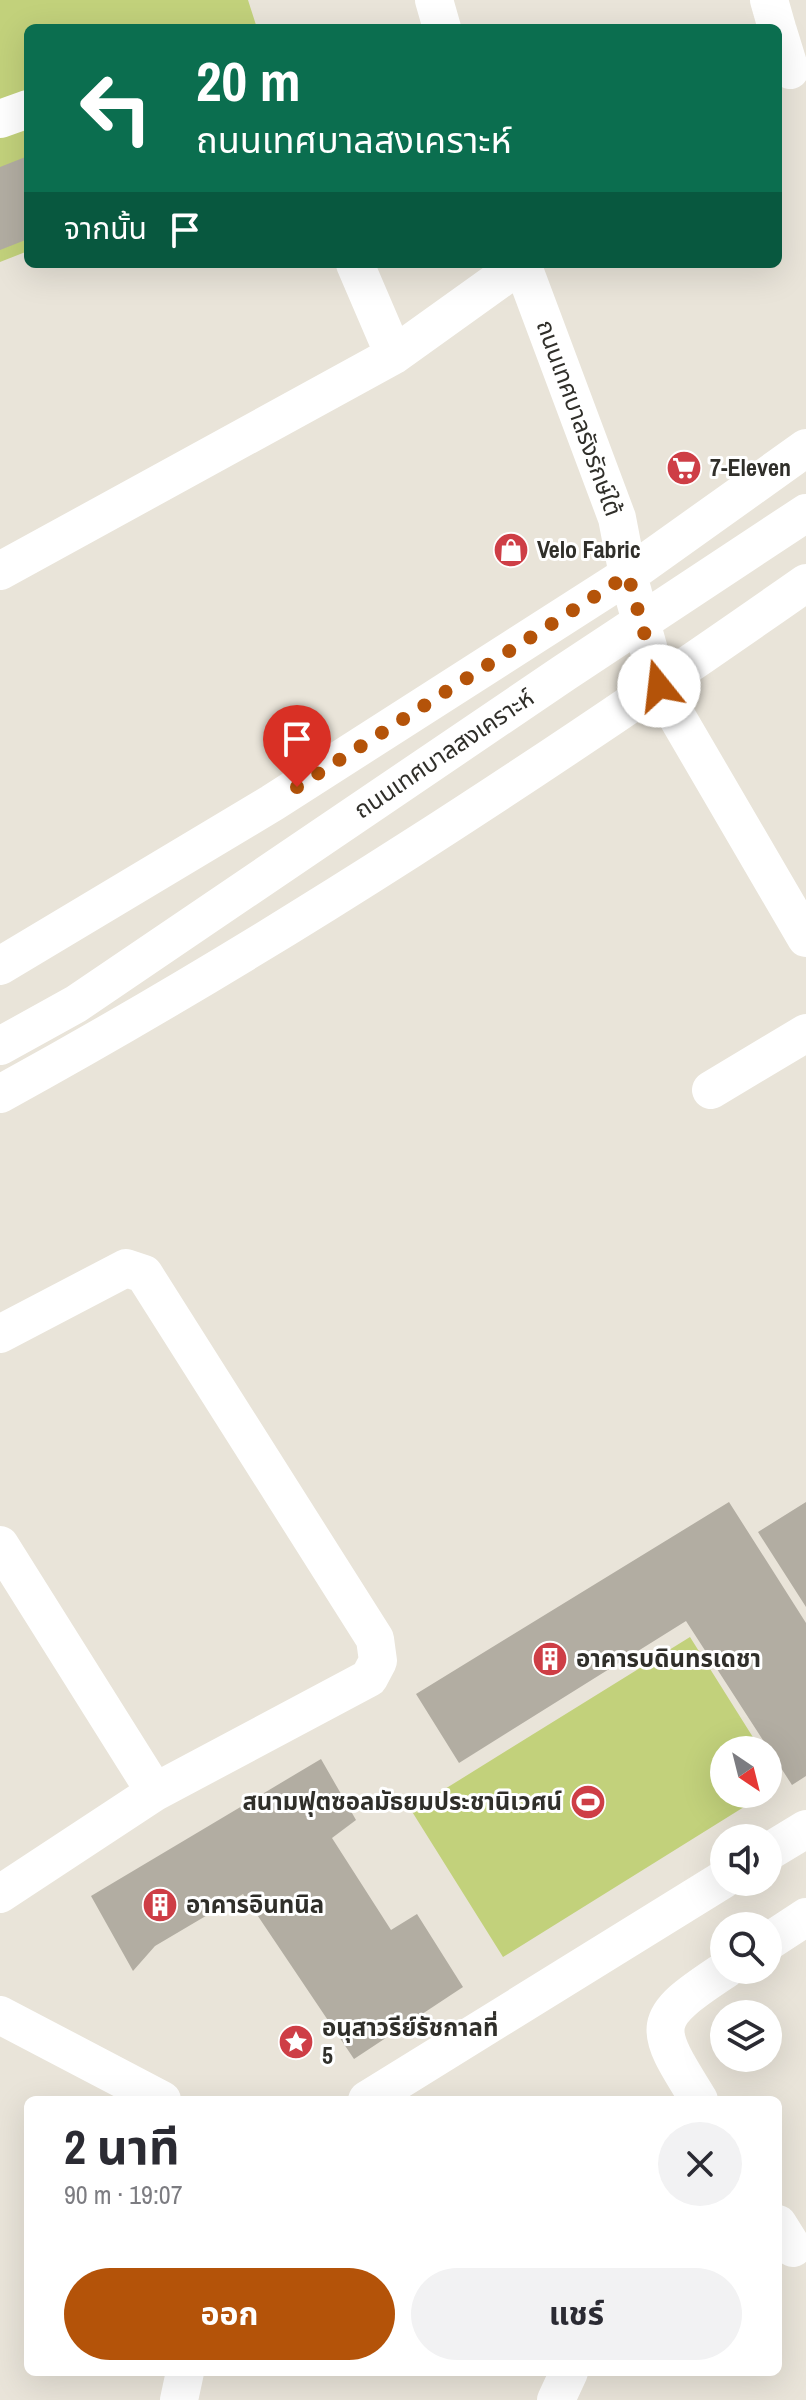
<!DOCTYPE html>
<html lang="th">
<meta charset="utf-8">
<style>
body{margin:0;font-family:"Archivo Narrow","Noto Sans Thai",sans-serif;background:#f2f2f3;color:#2b2b33;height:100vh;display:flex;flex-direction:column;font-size:30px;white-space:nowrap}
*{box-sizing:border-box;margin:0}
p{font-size:26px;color:#7c7c81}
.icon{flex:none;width:44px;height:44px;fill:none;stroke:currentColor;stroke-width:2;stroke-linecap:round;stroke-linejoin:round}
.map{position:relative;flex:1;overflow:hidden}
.side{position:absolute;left:24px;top:2096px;width:758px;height:280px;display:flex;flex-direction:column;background:#fff;border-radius:12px;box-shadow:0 8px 32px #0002}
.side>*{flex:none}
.guide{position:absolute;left:24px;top:24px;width:758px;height:244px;border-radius:12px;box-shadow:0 8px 32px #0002;background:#0b6e4f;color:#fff;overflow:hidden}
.needle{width:52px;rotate:145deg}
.buttons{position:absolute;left:710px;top:1736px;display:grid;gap:16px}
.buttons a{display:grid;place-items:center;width:72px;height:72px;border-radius:50%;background:#fff;box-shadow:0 8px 32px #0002;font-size:40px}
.pin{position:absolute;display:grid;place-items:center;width:68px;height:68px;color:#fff;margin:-82px -34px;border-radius:50% 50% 50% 0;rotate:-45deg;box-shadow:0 0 8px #0007}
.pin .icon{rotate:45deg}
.me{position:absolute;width:88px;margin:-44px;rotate:344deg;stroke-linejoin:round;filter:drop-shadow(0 0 6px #0008)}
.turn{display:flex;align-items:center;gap:28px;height:168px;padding:0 40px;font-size:36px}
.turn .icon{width:104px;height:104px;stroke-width:2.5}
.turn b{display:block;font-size:56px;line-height:68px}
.then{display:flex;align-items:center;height:76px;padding:0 40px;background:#0003;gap:16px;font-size:30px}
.round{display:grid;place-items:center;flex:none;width:84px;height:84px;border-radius:42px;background:#f2f2f3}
.overview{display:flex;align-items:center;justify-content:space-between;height:136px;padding:0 40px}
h1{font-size:48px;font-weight:700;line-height:60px}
.button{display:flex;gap:16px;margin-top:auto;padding:16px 40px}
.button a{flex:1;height:92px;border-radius:48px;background:#b45309;color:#fff;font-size:32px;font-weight:700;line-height:92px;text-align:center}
.button a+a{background:#f2f2f3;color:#2b2b33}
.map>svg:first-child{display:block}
.green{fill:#c2d17b}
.building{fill:#b2ada2}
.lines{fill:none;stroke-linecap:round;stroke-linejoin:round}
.minor{stroke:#fff;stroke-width:38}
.route{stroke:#b45309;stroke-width:14;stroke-dasharray:0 25.2}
.labels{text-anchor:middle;stroke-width:6;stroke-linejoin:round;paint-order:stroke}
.street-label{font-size:24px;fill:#302f2a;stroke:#fff}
.poi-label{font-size:24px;font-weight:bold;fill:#302f2a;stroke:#fff;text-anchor:start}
</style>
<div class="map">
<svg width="806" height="2400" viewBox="0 0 806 2400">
<rect width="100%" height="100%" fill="#e9e4d9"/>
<path class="green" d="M 0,0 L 248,0 L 257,28 L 28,28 L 28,251 L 0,262 Z
M 690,1637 L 761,1750 L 724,1750 L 724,1794 L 765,1794 L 503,1957 L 411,1810 Z"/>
<path class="building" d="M 28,156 L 28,239 L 0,250 L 0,167 Z
M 729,1502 L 806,1623 L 806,1776 L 792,1785 L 686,1621 L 459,1763 L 416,1694 Z
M 806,1502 L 806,1607 L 758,1532 Z
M 321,1759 L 356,1820 L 332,1838 L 391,1930 L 417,1914 L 463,1987 L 354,2059 L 243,1894 L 155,1946 L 133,1971 L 91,1896 Z"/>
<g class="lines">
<path class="minor" d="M 434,0 L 442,28
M 769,0 L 777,28
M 778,31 L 790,70
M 0,119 L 28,109
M 355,264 L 394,355
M 522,264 L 617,518 L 628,575 L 659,686 L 806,938
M 0,571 L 394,355 L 521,264
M 0,966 L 272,803 L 628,575 L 806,448
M 0,1046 L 76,1004 L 564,673 L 806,513
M 711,1090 L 806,1033
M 0,1094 C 279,941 546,765 806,583
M 0,1334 L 126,1268 L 144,1274 L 375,1639 L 378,1661 L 369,1678 L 155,1792 L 0,1894
M 0,1545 L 155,1792
M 768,1852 L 806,1829
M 768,1942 L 806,1917
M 0,2015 L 162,2100
M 367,2100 L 724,1879
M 699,2100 C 652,2025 649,2020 725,1970
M 778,2224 L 793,2248
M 179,2400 L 185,2372
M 556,2400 L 569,2372"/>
</g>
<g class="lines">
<path class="route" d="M 297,787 L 628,575 L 659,686"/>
</g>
<defs>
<symbol id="supermarket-disc" viewBox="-11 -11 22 22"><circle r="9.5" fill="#ce3e46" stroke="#fff"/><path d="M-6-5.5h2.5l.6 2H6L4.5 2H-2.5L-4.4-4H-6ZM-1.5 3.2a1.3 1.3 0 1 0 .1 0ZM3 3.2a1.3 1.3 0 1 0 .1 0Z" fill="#fff"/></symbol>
<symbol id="shop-disc" viewBox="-11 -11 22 22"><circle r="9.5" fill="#ce3e46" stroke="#fff"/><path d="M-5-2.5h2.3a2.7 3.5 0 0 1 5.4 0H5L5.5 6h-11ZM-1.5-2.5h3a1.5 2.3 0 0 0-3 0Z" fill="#fff"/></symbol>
<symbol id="building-disc" viewBox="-11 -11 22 22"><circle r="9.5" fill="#ce3e46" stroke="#fff"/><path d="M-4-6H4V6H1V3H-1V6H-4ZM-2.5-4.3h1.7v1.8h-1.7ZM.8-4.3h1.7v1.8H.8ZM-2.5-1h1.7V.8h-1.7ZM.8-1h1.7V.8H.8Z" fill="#fff"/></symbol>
<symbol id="stadium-disc" viewBox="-11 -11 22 22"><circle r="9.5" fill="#ce3e46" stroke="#fff"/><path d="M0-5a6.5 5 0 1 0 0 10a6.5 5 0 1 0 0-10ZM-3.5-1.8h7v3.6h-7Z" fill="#fff"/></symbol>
<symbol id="sight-disc" viewBox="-11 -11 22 22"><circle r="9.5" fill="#ce3e46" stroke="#fff"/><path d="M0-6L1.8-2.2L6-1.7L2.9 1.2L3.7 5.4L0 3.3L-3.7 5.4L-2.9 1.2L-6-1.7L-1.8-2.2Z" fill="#fff"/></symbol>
</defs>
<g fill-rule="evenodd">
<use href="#supermarket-disc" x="664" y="448" width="40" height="40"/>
<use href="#shop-disc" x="491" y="530" width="40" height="40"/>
<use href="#building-disc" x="530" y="1639" width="40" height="40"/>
<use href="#stadium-disc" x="568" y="1782" width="40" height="40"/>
<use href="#building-disc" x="140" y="1885" width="40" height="40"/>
<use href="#sight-disc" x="276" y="2022" width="40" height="40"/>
</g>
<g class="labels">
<g class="street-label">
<text transform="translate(579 418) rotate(70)" y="8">ถนนเทศบาลรังรักษ์ใต้</text>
<text transform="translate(444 754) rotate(-34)" y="8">ถนนเทศบาลสงเคราะห์</text>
</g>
<g class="poi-label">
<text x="710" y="476">7-Eleven</text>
<text x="537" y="558">Velo Fabric</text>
<text x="576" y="1667">อาคารบดินทรเดชา</text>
<text x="562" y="1810" text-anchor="end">สนามฟุตซอลมัธยมประชานิเวศน์</text>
<text x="186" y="1913">อาคารอินทนิล</text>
<text x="322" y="2036">อนุสาวรีย์รัชกาลที่<tspan x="322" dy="28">5</tspan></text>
</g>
</g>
</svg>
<div class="buttons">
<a><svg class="needle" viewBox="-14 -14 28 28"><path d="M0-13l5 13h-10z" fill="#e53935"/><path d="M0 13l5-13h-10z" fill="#7c7c81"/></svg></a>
<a><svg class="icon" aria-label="sound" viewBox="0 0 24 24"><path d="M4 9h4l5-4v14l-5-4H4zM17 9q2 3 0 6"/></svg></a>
<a><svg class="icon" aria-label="search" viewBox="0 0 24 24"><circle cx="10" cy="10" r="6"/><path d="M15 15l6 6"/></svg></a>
<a><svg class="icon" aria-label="layers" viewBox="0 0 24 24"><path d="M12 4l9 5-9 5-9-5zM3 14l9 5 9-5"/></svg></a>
</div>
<div class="pin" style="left:297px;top:787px;background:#d93025"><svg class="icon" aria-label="arrive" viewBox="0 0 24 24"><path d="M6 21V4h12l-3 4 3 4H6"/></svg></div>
<svg class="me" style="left:659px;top:686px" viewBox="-20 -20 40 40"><circle r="19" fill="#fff"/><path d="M0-13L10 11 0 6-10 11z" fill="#b45309"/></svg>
<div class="guide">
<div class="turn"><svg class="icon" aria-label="left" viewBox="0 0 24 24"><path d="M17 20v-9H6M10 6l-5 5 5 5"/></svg><div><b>20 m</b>ถนนเทศบาลสงเคราะห์</div></div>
<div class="then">จากนั้น<svg class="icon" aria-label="arrive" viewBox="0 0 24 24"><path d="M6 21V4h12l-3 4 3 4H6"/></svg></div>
</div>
<section class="side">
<div class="overview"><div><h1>2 นาที</h1><p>90 m · 19:07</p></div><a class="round"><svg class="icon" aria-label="close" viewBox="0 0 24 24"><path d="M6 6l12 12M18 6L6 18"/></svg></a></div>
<div class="button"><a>ออก</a><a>แชร์</a></div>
</section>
</div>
